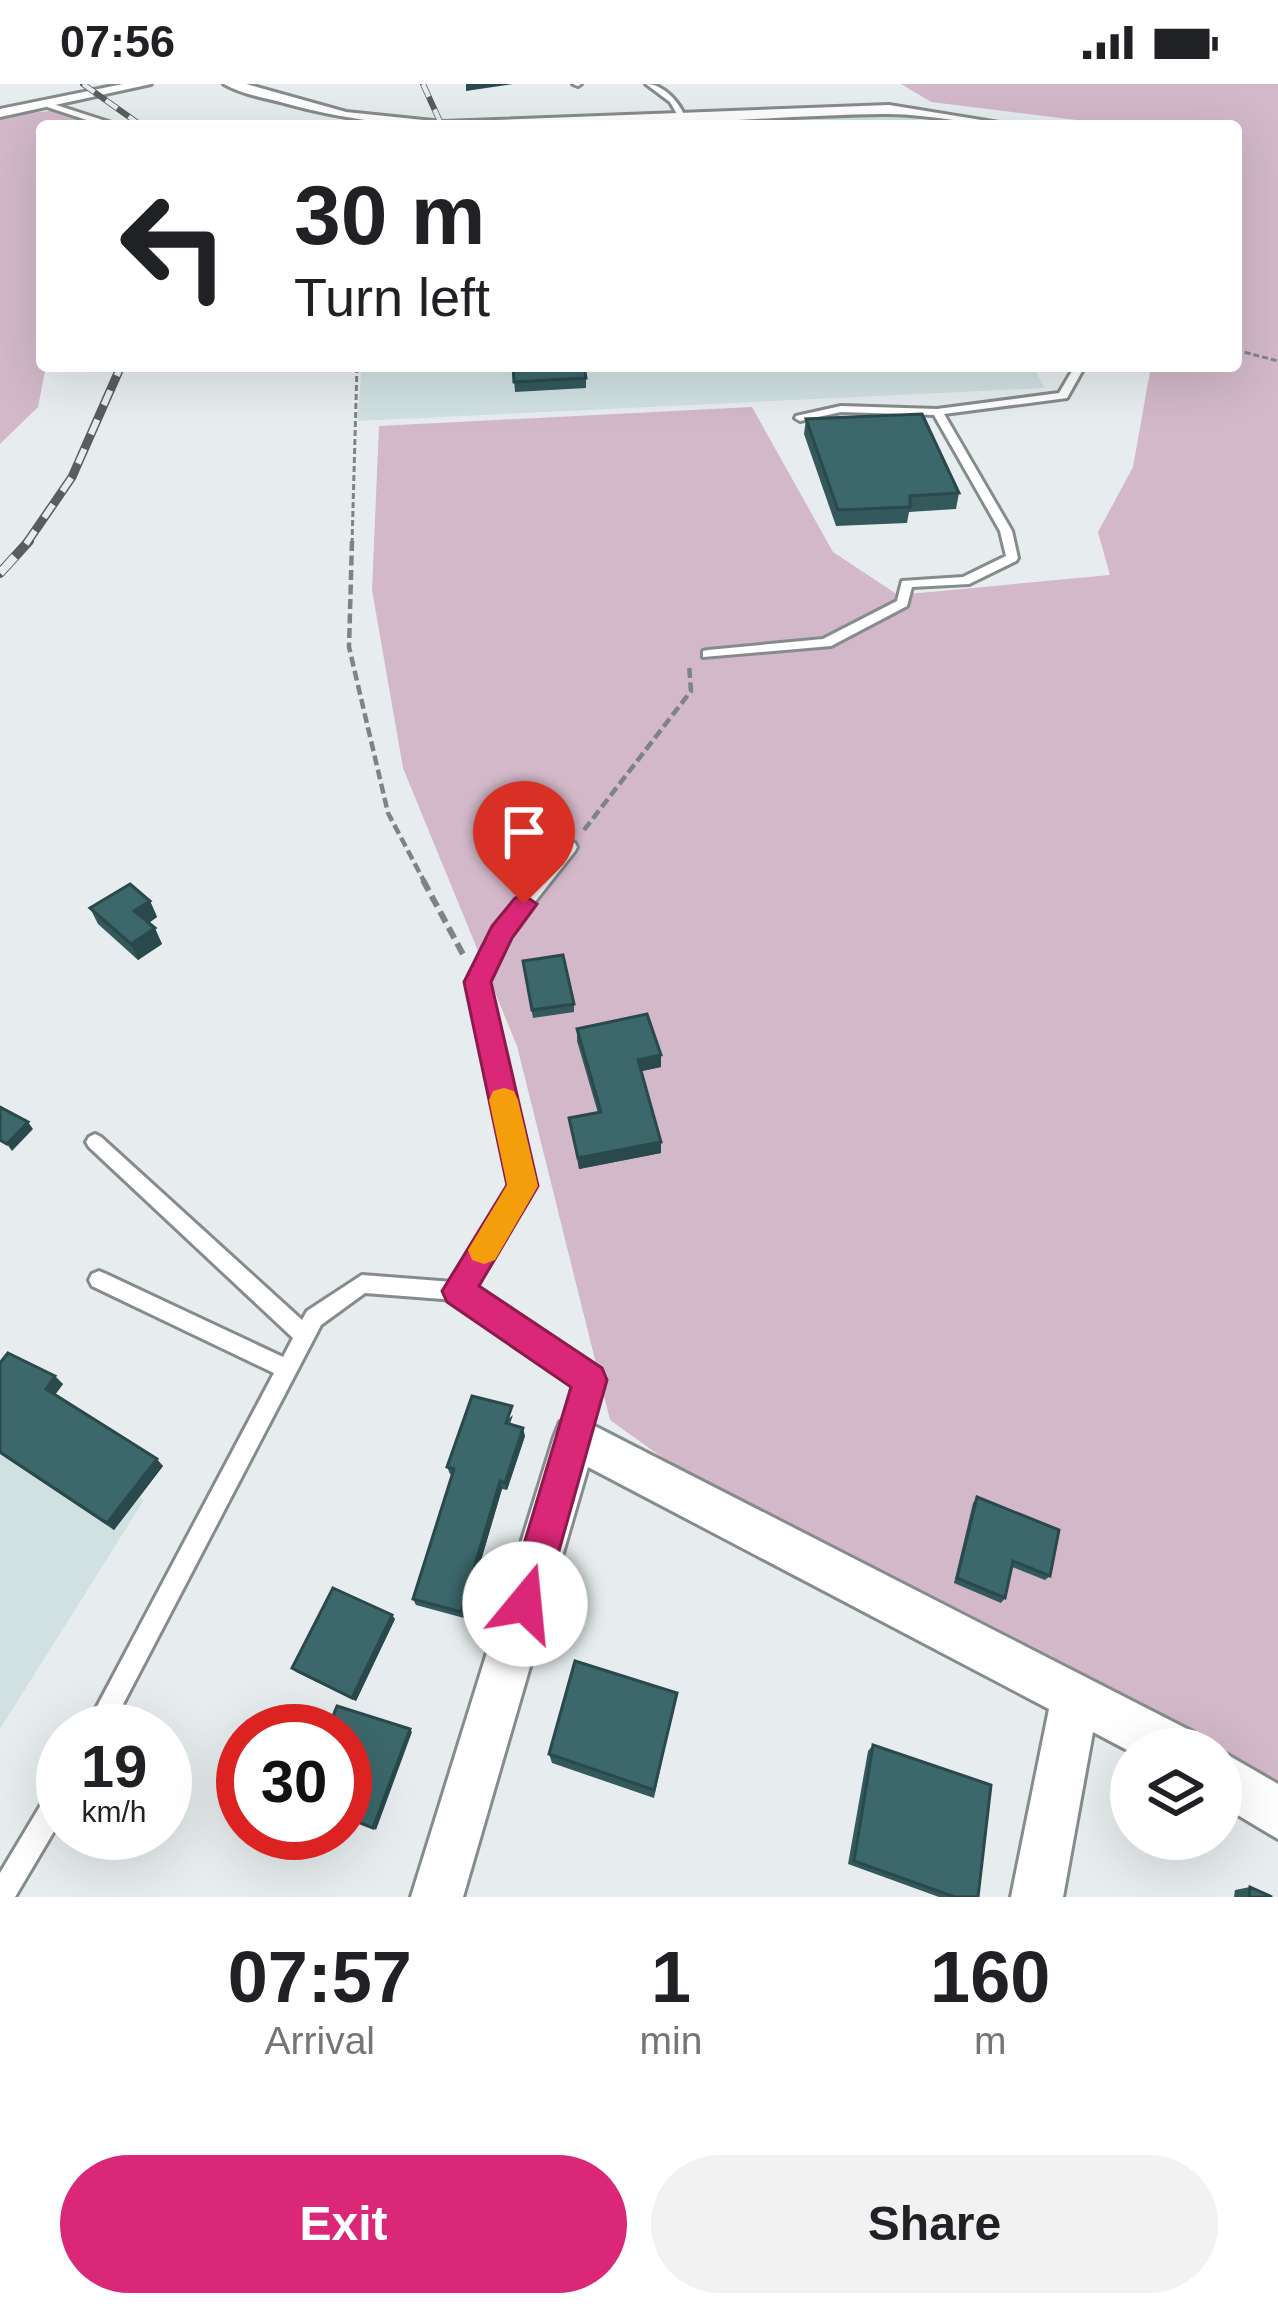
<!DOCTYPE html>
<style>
body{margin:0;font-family:Helvetica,sans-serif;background:#f2f2f2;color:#202124;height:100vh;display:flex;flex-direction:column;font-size:45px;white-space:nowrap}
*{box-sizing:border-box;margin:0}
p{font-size:39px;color:#757577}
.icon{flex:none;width:66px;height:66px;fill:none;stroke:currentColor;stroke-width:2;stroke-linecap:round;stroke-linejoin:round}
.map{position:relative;height:1813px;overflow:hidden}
.sheet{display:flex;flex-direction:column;background:#fff;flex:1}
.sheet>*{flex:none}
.hud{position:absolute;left:36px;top:36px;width:1206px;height:252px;border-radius:12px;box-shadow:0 12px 48px #0002;background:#fff;color:#202124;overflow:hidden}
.buttons{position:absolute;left:1110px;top:1644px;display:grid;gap:24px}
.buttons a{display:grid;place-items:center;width:132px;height:132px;border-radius:50%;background:#fff;box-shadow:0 12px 48px #0002;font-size:60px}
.speed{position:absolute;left:36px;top:1620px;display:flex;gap:24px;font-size:60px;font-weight:700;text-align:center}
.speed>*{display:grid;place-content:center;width:156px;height:156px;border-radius:50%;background:#fff;box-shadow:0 12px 48px #0002;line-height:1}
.speed small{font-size:30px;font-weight:400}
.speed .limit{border:18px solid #d22;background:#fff;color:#111}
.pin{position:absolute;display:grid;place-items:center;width:102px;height:102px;color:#fff;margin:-123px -51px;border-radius:50% 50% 50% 0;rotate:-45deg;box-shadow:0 0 12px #0007}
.pin .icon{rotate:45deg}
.me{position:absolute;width:132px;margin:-66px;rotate:17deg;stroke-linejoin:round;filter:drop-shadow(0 0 9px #0008)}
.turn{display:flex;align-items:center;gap:42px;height:252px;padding:0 60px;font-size:54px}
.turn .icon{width:156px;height:156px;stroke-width:2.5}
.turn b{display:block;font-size:84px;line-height:102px}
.eta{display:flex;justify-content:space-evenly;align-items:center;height:204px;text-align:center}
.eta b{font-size:72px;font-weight:700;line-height:84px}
.button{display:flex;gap:24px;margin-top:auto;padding:24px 60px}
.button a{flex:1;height:138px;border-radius:72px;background:#db2777;color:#fff;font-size:48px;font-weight:700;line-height:138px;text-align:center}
.button a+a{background:#f2f2f2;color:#202124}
.status{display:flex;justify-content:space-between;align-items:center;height:84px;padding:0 60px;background:#fff;direction:ltr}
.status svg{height:33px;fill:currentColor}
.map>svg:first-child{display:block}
.built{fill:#d1e1e2}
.green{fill:#d2b8c8}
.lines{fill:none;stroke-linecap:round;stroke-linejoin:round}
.lane-casing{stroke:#868c8c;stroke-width:6}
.street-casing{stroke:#868c8c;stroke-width:6}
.path-far2{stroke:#7f8384;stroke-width:3;stroke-dasharray:6 3;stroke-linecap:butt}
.path-far1{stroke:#7f8384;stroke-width:4.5;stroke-dasharray:10 4.5;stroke-linecap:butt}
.path{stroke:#7f8384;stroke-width:6;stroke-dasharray:12 6;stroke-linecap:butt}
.lane{fill:#fff;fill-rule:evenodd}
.street{fill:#fff;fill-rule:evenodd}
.rail-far2-casing{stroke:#595d5e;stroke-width:6}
.rail-far1-casing{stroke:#595d5e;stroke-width:9}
.rail-casing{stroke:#595d5e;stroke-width:10}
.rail-far2{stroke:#e7edee;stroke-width:4.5;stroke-dasharray:14;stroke-linecap:butt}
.rail-far1{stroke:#e7edee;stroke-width:6;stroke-dasharray:16;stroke-linecap:butt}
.rail{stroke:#e7edee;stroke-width:8;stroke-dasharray:22;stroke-linecap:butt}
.wall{fill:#34595d}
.shaded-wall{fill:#2a494c}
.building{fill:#3c686c;stroke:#2a494c;stroke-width:3}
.route{fill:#db2777;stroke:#8e194d;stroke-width:3}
.slow{fill:#f59e0b}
</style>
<div class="status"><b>07:56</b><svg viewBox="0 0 49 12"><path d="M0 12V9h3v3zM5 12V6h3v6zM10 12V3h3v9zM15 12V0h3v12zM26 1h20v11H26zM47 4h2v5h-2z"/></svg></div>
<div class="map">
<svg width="1278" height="1813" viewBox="0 0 1278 1813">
<rect width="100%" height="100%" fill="#e7edee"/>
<path class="built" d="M 865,27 L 959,42 L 491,42 Z
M 362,282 L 1032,282 L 1045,304 L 357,337 Z
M 0,1333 L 144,1416 L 0,1645 Z"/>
<path class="green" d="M 901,0 L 1278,0 L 1278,1698 L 670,1379 L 610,1336 L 517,962 L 403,684 L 372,506 L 379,342 L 752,323 L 833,468 L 898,511 L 1110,491 L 1098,448 L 1133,383 L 1151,282 L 1236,282 L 1236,42 L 1124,42 L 931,18 Z
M 69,25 L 93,33 L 102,42 L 42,42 L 42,282 L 46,282 L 38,323 L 0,360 L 0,32 Z"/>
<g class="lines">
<defs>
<path id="lane" d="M 573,0 L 581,0 L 578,2 Z
M 646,0 C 664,0 680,19 686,35 L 680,35 L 670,18 Z
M 50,19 L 115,40 L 116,42 L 105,42 L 47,23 Z
M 1075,282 L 1085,282 L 1067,314 L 944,330 L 1012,447 L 1018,474 L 1016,477 L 969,500 L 912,503 L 907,522 L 831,562 L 703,573 L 703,567 L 708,566 L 823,555 L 897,517 L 902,497 L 963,493 L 1006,472 L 1000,447 L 934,331 L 841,328 L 800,337 L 795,334 L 796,332 L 841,322 L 937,325 L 1059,309 Z
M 570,758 L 575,759 L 577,763 L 575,767 L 508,852 L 486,898 L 531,1102 L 470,1204 L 597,1289 L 600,1296 L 583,1359 L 576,1363 L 569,1359 L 565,1352 L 579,1300 L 455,1216 L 365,1209 L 321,1241 L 109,1647 L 84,1647 L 274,1289 L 92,1202 L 89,1196 L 92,1190 L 99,1187 L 106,1190 L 283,1273 L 293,1254 L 89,1063 L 86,1058 L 89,1053 L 95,1050 L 101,1053 L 302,1236 L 307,1227 L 362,1191 L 453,1198 L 513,1101 L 470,898 L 495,845 L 565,759 Z
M 63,1696 L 63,1732 L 15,1813 L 0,1813 L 0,1789 L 54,1699 Z"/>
<path id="street" d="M 123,0 L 151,0 L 0,33 L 0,25 Z
M 224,0 L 246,0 L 346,28 L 443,38 L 889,21 L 1018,42 C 973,42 928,29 883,30 C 695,32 463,70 284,19 C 265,14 241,10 224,0 Z
M 575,1332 L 1193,1648 L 1201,1665 L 1131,1668 L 1093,1648 L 1063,1813 L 1011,1813 L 1049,1625 L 588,1383 L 463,1813 L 411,1813 L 554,1353 L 560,1338 Z
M 1221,1667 L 1278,1700 L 1278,1755 L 1221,1721 Z"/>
</defs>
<use href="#lane" class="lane-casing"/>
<use href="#street" class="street-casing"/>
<path class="path-far2" d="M 1236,266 L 1278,277
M 352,460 L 357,282"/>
<path class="path-far1" d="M 352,457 L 349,563 L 388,729 L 425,799
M 584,746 L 691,607 L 689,581"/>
<path class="path" d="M 423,796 L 465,874"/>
<use href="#lane" class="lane"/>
<use href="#street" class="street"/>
<defs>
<path id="rail-far2" d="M 83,0 L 142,42
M 423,0 L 442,42"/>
<path id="rail-far1" d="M 26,460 L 72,393 L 121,282"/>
<path id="rail" d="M 0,489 L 29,457"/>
</defs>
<use href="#rail-far2" class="rail-far2-casing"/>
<use href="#rail-far1" class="rail-far1-casing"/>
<use href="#rail" class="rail-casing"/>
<use href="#rail-far2" class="rail-far2"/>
<use href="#rail-far1" class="rail-far1"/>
<use href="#rail" class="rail"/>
</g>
<path class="wall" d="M 513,282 L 586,294 L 586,304 L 515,308 Z
M 806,335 L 959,409 L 956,425 L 909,428 L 907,439 L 836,442 L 804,350 Z
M 150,817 L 157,833 L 149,839 L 162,860 L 138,876 L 98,840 L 90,824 Z
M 523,877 L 574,920 L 574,928 L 533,934 Z
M 577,945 L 661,971 L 661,983 L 641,987 L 661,1058 L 661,1069 L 579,1085 L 569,1034 L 598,1029 L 577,957 Z
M 0,1279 L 63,1300 L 55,1311 L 163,1382 L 114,1446 L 0,1370 Z
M 513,1331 L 510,1340 L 525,1352 L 507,1406 L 502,1405 L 464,1534 L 416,1521 L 413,1515 L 452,1391 L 450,1390 L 447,1383 Z
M 977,1413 L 1050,1492 L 1045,1496 L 1012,1483 L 1005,1514 L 1001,1519 L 954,1499 L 973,1419 Z
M 395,1535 L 356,1617 L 296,1588 L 292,1584 Z
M 677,1609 L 654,1714 L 552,1679 L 549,1670 Z
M 873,1661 L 978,1813 L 939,1813 L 848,1780 L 868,1667 Z
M 1250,1803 L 1272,1813 L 1234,1813 L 1235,1806 Z"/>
<path class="shaded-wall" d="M 466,0 L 513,0 L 466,7 Z
M 150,817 L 157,833 L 142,843 L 134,827 Z
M 155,844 L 162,860 L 138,876 L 131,860 Z
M 661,971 L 661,983 L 638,988 L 638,976 Z
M 28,1038 L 33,1045 L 12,1067 L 7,1060 Z
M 661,1058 L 661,1069 L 579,1085 L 578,1074 Z
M 55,1292 L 63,1300 L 53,1313 L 46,1305 Z
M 523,1344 L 525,1352 L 507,1406 L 505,1399 Z
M 157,1375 L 163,1382 L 114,1446 L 107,1439 Z
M 500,1397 L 502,1405 L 464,1534 L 461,1528 Z
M 392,1531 L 395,1535 L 356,1617 L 352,1614 Z
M 410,1645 L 412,1648 L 376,1746 L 373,1744 Z"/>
<path class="building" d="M 513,282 L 584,282 L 586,294 L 514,298 Z
M 922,330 L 959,409 L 910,412 L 910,423 L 838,426 L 806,335 Z
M 130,800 L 150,817 L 134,827 L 155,844 L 131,860 L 90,824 Z
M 563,871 L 574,920 L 532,926 L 523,877 Z
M 647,930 L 661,971 L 638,976 L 661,1058 L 578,1074 L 569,1034 L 601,1028 L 577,945 Z
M 0,1023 L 28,1038 L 7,1060 L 0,1056 Z
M 8,1269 L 55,1292 L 46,1305 L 157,1375 L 107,1439 L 0,1368 L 0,1279 Z
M 472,1312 L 512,1322 L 506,1339 L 523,1344 L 505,1399 L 500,1397 L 461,1528 L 413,1515 L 454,1385 L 447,1383 Z
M 977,1413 L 1059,1446 L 1050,1492 L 1013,1477 L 1005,1514 L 957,1494 Z
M 333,1504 L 392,1531 L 352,1614 L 292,1584 Z
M 575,1577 L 677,1609 L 654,1706 L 549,1670 Z
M 337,1622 L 410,1645 L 373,1744 L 345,1733 L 345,1647 L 327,1647 Z
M 873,1661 L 991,1701 L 978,1813 L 955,1813 L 854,1777 Z
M 1250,1803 L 1272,1813 L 1249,1813 Z"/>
<path class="route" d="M 524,811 L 537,820 L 512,854 L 491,898 L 538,1102 L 479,1202 L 602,1284 L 607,1296 L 544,1520 L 538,1534 L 525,1539 L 512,1534 L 506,1520 L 571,1303 L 447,1218 L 442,1207 L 507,1101 L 464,898 L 492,842 L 515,814 Z"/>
<path class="slow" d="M 504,1004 L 514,1007 L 518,1016 L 538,1102 L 495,1176 L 484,1180 L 472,1176 L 468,1166 L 507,1101 L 489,1016 L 493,1007 Z"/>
</svg>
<div class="buttons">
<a><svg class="icon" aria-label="layers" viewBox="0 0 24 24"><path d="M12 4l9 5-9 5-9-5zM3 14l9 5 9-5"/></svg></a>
</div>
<div class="speed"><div>19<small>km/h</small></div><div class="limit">30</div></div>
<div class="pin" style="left:524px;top:820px;background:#d93025"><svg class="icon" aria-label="arrive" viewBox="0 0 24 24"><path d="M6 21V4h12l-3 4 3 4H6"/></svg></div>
<svg class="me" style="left:525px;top:1520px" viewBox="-20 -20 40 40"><circle r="19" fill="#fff"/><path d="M0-13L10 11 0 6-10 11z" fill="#db2777"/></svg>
<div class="hud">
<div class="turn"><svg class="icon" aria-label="left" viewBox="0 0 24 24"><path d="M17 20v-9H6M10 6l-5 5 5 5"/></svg><div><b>30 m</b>Turn left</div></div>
</div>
</div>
<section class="sheet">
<div class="eta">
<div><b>07:57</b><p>Arrival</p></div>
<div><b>1</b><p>min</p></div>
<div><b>160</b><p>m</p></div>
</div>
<div class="button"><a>Exit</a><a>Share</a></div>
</section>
